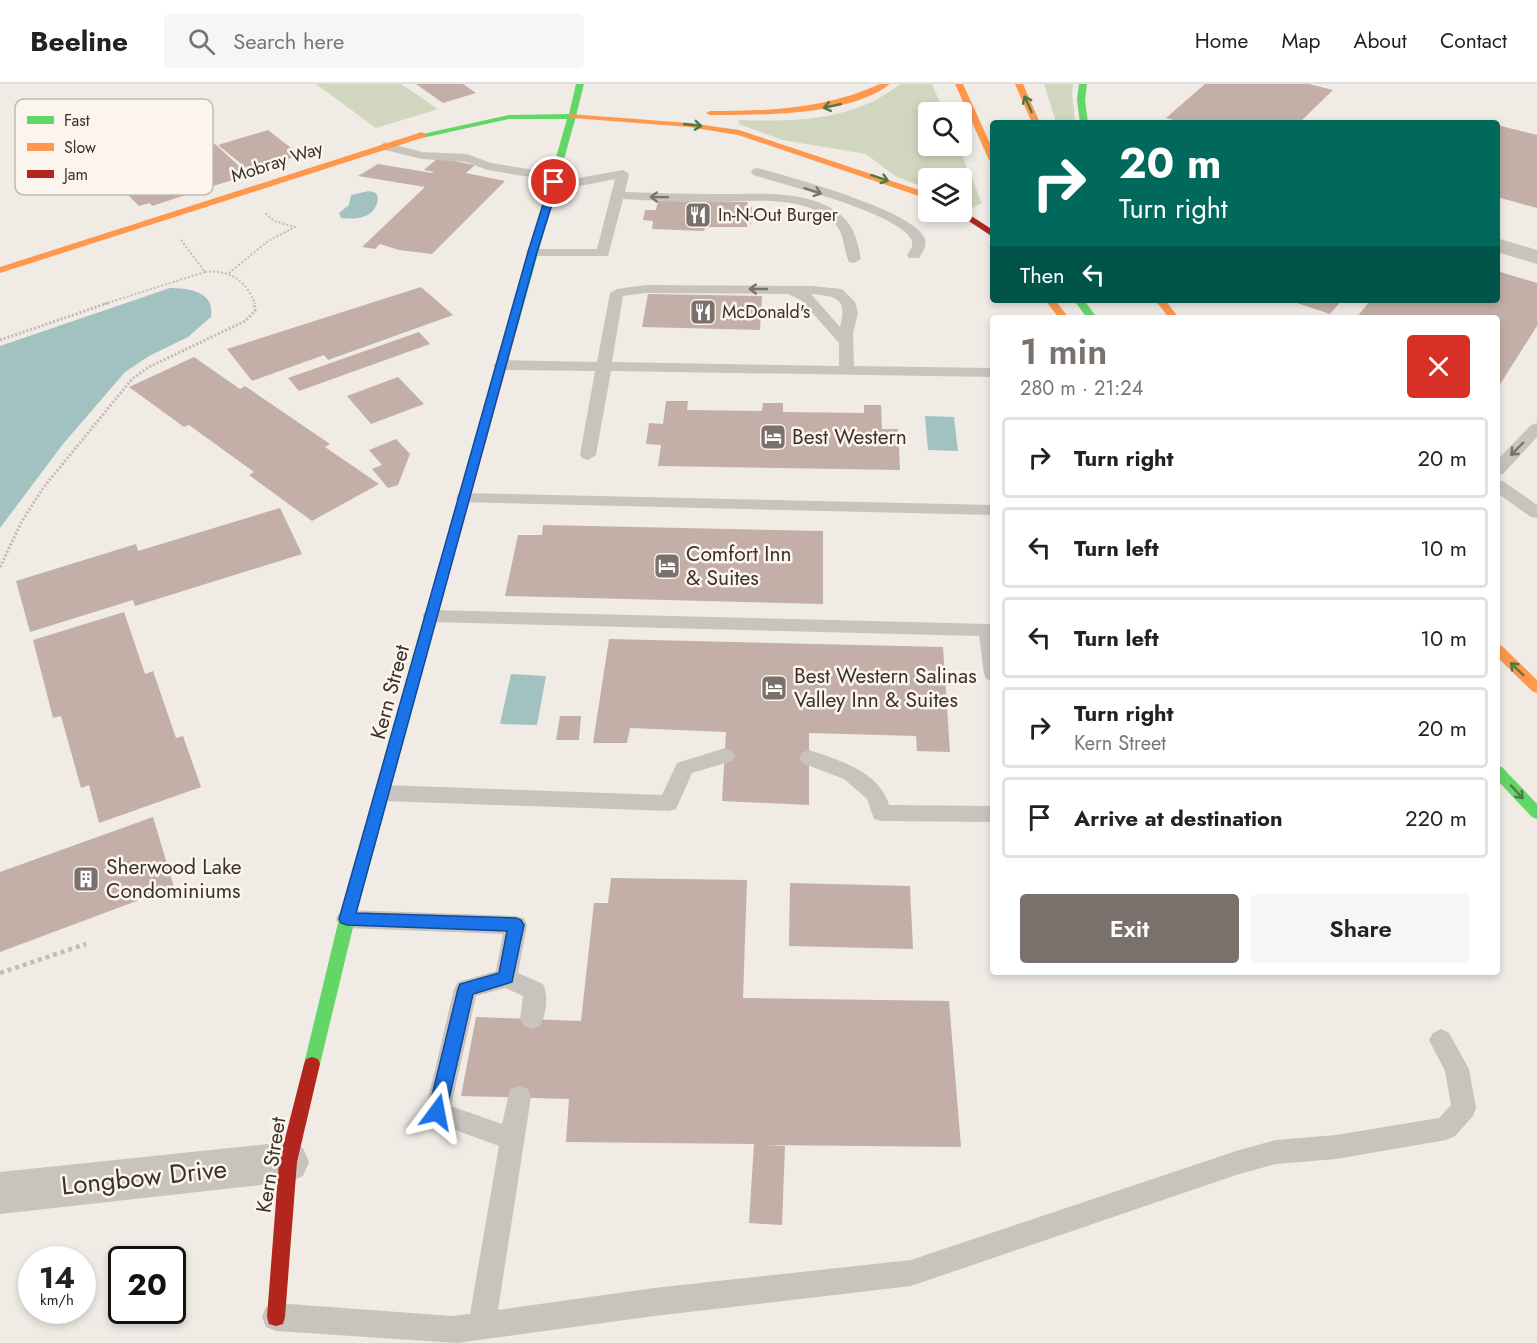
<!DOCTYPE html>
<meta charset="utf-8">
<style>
body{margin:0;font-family:Jost,sans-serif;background:#f6f6f6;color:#222;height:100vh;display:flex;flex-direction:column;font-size:22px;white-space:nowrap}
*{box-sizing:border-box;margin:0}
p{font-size:20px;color:#767676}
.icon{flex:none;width:33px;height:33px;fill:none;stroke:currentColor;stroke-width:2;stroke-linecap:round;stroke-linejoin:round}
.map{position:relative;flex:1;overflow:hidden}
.drawer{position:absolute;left:990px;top:231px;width:510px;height:660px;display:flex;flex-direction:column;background:#fff;border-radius:6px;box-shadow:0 3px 9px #0003}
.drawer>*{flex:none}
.guide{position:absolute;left:990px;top:36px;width:510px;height:183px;border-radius:6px;box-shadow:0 3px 9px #0003;background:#00695c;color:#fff;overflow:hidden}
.tools{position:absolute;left:918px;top:18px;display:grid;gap:12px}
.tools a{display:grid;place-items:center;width:54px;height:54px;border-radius:6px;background:#fff;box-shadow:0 3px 9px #0003;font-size:30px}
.speed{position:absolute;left:18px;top:1162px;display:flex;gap:12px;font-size:30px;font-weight:700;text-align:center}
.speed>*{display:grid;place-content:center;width:78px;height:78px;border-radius:50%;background:#fff;box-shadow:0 3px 9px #0003;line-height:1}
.speed small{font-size:15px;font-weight:400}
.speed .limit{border:3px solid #111;border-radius:9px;background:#fff;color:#111}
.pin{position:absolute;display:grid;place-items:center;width:51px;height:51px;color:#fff;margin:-26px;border:3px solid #fff;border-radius:50%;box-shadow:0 2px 6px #0007}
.me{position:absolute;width:66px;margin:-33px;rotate:13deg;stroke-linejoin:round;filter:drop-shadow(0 0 4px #0008)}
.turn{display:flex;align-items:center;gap:21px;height:126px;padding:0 30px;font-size:27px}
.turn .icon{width:78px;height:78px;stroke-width:2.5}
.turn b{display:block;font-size:42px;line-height:51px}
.then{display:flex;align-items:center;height:57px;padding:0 30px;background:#0003;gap:12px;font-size:22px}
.round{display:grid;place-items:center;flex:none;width:63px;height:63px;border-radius:6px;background:#f6f6f6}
.overview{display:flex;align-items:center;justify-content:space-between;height:102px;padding:0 30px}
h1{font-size:36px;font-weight:600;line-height:45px;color:#7a716c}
.primary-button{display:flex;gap:12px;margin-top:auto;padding:12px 30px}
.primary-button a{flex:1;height:69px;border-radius:6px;background:#7a716c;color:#fff;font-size:24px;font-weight:600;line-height:69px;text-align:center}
.primary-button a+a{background:#f6f6f6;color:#222}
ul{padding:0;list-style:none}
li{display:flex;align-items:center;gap:18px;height:81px;margin:0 12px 9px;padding:0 18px;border:3px solid #e0e0e0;border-radius:6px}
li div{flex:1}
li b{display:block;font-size:22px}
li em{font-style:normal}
header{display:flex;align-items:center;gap:36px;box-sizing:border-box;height:84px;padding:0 30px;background:#fff;border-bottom:2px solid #e0e0e0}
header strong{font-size:28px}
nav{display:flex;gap:33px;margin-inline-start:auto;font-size:21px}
.search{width:420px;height:54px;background:#f6f6f6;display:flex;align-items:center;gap:15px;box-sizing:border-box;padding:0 21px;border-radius:6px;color:#767676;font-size:22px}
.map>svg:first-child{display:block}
.green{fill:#d1d6bf}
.water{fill:#a1c2c1}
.building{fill:#c3afa7}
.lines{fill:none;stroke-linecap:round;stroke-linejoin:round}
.path-far2{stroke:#c2bbb6;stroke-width:2;stroke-dasharray:2 2;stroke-linecap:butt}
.path-far1{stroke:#c2bbb6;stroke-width:3;stroke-dasharray:2 2;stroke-linecap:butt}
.path{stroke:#c2bbb6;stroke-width:4.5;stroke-dasharray:4 4;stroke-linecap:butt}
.lane{fill:#c9c3be;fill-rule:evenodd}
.street{fill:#c9c3be;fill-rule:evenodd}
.fast{fill:#63d668;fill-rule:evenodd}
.slow{fill:#ff974d;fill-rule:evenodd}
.jam{fill:#b3261e;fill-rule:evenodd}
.oneway{stroke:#4d7b46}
.oneway2{stroke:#7b726d}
.route{fill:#1a73e8;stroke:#114b97;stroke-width:1.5}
.labels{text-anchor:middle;stroke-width:5;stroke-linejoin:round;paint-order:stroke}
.far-street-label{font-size:18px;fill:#3b302b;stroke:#fbf5ee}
.far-poi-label{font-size:18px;fill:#3b302b;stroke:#fbf5ee;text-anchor:start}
.poi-label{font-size:21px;fill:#3b302b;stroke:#fbf5ee;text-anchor:start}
.street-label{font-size:21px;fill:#3b302b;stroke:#fbf5ee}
.near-street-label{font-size:26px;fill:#3b302b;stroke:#fbf5ee}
.key{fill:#fbf5ee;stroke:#c1bab4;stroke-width:1.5}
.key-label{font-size:16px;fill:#3b302b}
</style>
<header>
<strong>Beeline</strong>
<div class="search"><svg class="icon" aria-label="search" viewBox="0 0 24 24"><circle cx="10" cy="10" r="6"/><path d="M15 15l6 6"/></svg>Search here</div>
<nav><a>Home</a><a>Map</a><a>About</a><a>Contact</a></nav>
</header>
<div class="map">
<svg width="1537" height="1259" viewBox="0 0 1537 1259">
<rect width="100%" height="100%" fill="#f0ebe5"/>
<path class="green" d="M 316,0 L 401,0 L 438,25 L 376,44 Z
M 900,0 L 932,0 L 944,28 L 928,28 L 928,62 L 958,62 L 982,119 L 973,124 L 962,119 L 962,94 L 928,94 L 928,105 L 895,92 L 866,70 L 782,56 L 739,40 L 739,36 C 796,38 854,37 900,0 Z
M 1044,0 L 1073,0 L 1072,9 L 1075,37 L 1056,38 Z"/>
<path class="water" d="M 369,107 L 376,109 L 378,114 C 376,134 357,136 341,134 L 339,129 L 349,121 L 351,111 Z
M 170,204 C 190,204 215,208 211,233 L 188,253 L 149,272 L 125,288 L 63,360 L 0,444 L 0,262 Z
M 925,332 L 954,333 L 958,367 L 928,366 Z
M 511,590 L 546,592 L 537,641 L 500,640 Z"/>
<path class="building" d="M 416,0 L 463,0 L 476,9 L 443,19 Z
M 1205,0 L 1309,0 L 1333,6 L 1299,39 L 1185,39 L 1166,34 Z
M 1497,41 L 1537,51 L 1537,124 L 1497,113 Z
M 268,46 L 300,71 L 250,87 L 218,61 Z
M 215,60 L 249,91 L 200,106 L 180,86 L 188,84 L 186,82 L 213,74 L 202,64 Z
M 438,74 L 475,81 L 466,89 L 505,97 L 432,170 L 399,166 L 380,160 L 375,165 L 362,163 L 425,103 L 358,92 L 378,80 L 432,89 L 434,88 L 424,86 Z
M 168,80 L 198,107 L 152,122 L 150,119 L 139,122 L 109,92 L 148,81 L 153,85 Z
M 658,117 L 748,118 L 747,123 L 752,123 L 751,140 L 747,140 L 747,143 L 705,143 L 704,147 L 652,145 L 653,137 L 643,136 L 645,126 L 656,126 Z
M 1497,187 L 1537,199 L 1537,242 L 1497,305 L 1497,234 L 1356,234 L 1371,216 L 1497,216 Z
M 421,203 L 453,231 L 328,276 L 324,271 L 252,297 L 227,265 Z
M 648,210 L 762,212 L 760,246 L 642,243 Z
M 1288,216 L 1342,216 L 1330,230 Z
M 419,248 L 430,260 L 299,307 L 288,294 Z
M 194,273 L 240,305 L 245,302 L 330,360 L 325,363 L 379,400 L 312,437 L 249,391 L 254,388 L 189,341 L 184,343 L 129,303 Z
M 398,293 L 424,320 L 371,340 L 347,312 Z
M 666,317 L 688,317 L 687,326 L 762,327 L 763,319 L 783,319 L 783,328 L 864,329 L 864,321 L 881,321 L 882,345 L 898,345 L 900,386 L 658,382 L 661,361 L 646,360 L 649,339 L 663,340 Z
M 396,355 L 410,370 L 398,401 L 388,404 L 372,385 L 382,381 L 369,366 Z
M 280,424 L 302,470 L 135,522 L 133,516 L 30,548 L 16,497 L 136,460 L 138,467 Z
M 543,441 L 823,447 L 823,520 L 505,512 L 518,451 L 542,451 Z
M 124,528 L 145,590 L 153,587 L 176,654 L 183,652 L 201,703 L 99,739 L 89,701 L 81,704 L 61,632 L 53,634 L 33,556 Z
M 609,555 L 943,563 L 950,668 L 917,667 L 916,652 L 809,649 L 809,721 L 722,717 L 726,648 L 630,644 L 627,659 L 593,659 Z
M 560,632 L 581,632 L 579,656 L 556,656 Z
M 153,733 L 174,803 L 0,868 L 0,788 Z
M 611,794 L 747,796 L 743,914 L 949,917 L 961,1063 L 767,1061 L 785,1062 L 782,1141 L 749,1139 L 754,1060 L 566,1058 L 569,1015 L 461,1012 L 476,933 L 581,937 L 594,819 L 608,819 Z
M 790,799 L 910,802 L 913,865 L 789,862 Z"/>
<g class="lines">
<path class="path-far2" d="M 181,156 L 205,188 C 229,185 247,197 255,220
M 229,189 L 268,157 L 295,143 L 274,137 L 265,129
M 104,220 L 205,188"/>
<path class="path-far1" d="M 0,256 L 108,219
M 0,483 L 22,437 L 43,404 L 132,295 L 149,283 L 245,237 L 255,227 L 254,219"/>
<path class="path" d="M 0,889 L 86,860"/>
<path class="lane" d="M 385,58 L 422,68 L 467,70 L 491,79 L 559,90 L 560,94 L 579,94 L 623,86 L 629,90 L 625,108 C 654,109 684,110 713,110 C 754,111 810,103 843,133 C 855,144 858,160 861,175 L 854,179 L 849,178 C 843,166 845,150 835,140 C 805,109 749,118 711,118 C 681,117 652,117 623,115 L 608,172 L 533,172 L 528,171 L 526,168 L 528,165 L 597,165 L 615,95 C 594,99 571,106 550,101 L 549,96 L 487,86 L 467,78 L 422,75 L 381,65 L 379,62 Z
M 757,84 C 788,92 911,126 924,153 C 928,161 923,167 919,174 L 909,174 L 907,171 L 912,163 L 912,156 C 897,128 785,101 753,91 L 751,88 L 753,85 Z
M 645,201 L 812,202 L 842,205 L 855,218 L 858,229 L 853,249 L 854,282 L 991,284 L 993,285 L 993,293 L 611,287 L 596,371 L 588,376 L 582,374 L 580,371 L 595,287 L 501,286 L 493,281 L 501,276 L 597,278 L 610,209 L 617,205 ZM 645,209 L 788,210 L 801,216 L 839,259 L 839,282 L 612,278 L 623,212 ZM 811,210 C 836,212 848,214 840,243 Z
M 1537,339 L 1537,353 L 1503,390 L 1497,391 L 1497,376 L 1531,341 Z
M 1497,396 L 1503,397 L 1537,421 L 1537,434 L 1531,433 L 1497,409 Z
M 464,409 L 993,421 L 993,431 L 458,418 L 456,414 L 458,410 Z
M 431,526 L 988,540 L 993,541 L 993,597 L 986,595 L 984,590 L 979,552 L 431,538 L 425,536 L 422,532 L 425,528 Z
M 725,664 L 732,667 L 735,672 L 732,677 L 692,689 L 676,725 L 669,727 L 384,717 L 377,715 L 374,709 L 377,703 L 384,701 L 662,711 L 677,679 Z
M 809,666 C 839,676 880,688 889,721 L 993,722 L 993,738 L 881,737 L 874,735 L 867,715 L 844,695 L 802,679 L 799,674 L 802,669 Z
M 347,826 L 516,832 L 524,834 L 527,841 L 518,889 L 543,900 C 549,912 546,931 540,942 L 532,945 L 524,942 L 520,935 L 523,912 L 505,904 L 476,912 L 451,1022 L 502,1040 L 510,1005 L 519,1002 L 528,1005 L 531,1013 L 498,1226 L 654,1204 L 911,1176 L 1239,1066 L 1276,1056 L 1336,1051 L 1439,1034 L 1451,1021 L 1445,987 L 1429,956 L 1433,949 L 1441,945 L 1449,949 L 1469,985 L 1476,1024 L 1473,1032 L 1455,1052 L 1446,1056 L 1336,1075 L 1276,1080 L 1239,1090 L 911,1202 L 654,1232 L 457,1259 L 276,1247 L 266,1243 L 262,1233 L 266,1223 L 276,1219 L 452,1232 L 470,1230 L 499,1062 L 428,1036 L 425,1028 L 454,905 L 458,898 L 496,887 L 503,850 L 347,844 L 339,841 L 336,835 L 339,829 Z"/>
<path class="street" d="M 1497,154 L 1537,166 L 1537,180 L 1497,168 Z
M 288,1058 L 303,1064 L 309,1078 L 303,1092 L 288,1098 L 0,1130 L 0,1088 Z"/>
<path class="fast" d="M 576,0 L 584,0 L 576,32 L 517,245 L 512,248 L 508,247 L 507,245 L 567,35 L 509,35 L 422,54 L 418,51 L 509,31 L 569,30 Z
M 1079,0 L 1087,0 L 1085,16 L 1088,39 L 1080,39 L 1077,16 Z
M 1074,216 L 1084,216 L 1097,234 L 1087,234 Z
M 421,565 L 427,570 L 355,835 L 320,980 L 318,985 L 312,987 L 306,985 L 304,980 L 339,835 L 415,570 Z
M 1497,682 L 1502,683 L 1537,720 L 1537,735 L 1532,733 L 1497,696 Z"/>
<path class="slow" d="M 880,0 L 890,0 C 850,32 760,31 710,31 L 706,29 L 710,27 C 769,27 825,25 880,0 Z
M 955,0 L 963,0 L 993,66 L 993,79 L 989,76 Z
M 1015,0 L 1023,0 L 1040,39 L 1032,39 Z
M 569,30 L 689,39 L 739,46 L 928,109 L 928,115 L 738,51 L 689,43 L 572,34 L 569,34 Z
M 422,48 L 426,51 L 425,53 L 0,189 L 0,183 Z
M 1045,216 L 1055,216 L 1069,234 L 1059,234 Z
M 1155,216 L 1165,216 L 1179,234 L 1169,234 Z
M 512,242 L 517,245 L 427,570 L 421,575 L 415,570 L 507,245 Z
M 1497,560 L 1502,562 L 1537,596 L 1537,609 L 1532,607 L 1497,573 Z"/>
<path class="jam" d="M 962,126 L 993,146 L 993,153 L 955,128 L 962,128 Z
M 312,973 L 318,975 L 320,980 L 297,1078 L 285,1233 L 283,1240 L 276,1242 L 269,1240 L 267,1233 L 279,1078 L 304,980 L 306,975 Z"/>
</g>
<defs><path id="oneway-shaft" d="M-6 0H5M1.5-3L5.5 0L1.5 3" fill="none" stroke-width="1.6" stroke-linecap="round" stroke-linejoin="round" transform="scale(1.5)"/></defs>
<g class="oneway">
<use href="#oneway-shaft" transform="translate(1028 20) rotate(-114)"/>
<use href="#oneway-shaft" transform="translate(832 22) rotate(167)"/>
<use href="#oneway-shaft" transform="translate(693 41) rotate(6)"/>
<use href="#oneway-shaft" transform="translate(880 94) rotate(19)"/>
<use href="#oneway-shaft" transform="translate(1517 585) rotate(-136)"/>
<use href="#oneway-shaft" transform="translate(1517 708) rotate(47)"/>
</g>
<g class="oneway2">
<use href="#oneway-shaft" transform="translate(813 107) rotate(18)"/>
<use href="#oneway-shaft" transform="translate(659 113) rotate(-179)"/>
<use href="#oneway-shaft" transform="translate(758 205) rotate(-180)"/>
<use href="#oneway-shaft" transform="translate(1517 365) rotate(134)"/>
</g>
<path class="route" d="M 554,95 L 559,98 L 537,168 L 356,829 L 516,834 L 521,836 L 524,841 L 512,898 L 473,910 L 446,1028 L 443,1033 L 437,1036 L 431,1033 L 428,1028 L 458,905 L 460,900 L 499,889 L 507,847 L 347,841 L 341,839 L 339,835 L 528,168 L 550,98 Z"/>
<defs>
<symbol id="restaurant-square" viewBox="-11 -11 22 22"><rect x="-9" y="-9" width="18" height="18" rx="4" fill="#7a716c" stroke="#fbf5ee"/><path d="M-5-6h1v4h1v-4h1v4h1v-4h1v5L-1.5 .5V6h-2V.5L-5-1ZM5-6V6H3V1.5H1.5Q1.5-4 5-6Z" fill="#fff"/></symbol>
<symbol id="hotel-square" viewBox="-11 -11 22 22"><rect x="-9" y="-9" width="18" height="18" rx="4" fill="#7a716c" stroke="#fbf5ee"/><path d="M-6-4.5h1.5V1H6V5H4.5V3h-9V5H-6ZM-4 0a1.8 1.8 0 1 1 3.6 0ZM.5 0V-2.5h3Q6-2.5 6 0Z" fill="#fff"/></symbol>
<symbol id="building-square" viewBox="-11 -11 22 22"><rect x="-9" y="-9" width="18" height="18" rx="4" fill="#7a716c" stroke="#fbf5ee"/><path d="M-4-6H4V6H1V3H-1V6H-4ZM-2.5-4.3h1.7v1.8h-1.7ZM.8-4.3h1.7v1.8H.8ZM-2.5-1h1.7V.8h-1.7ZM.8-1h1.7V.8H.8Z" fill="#fff"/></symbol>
</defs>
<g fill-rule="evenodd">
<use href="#restaurant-square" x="683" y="116" width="30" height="30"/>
<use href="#restaurant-square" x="688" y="213" width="30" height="30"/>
<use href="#hotel-square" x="758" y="338" width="30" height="30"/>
<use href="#hotel-square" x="652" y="467" width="30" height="30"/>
<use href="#hotel-square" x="759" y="589" width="30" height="30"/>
<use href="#building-square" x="71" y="780" width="30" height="30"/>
</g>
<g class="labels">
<g class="far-street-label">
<text transform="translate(277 78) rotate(-18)" y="6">Mobray Way</text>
</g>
<g class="far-poi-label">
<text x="718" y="137">In-N-Out Burger</text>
<text x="722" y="234">McDonald's</text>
</g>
<g class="poi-label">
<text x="792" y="360">Best Western</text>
<text x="686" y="477">Comfort Inn<tspan x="686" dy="24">&amp; Suites</tspan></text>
<text x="794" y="599">Best Western Salinas<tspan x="794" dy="24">Valley Inn &amp; Suites</tspan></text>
<text x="106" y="790">Sherwood Lake<tspan x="106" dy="24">Condominiums</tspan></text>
</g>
<g class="street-label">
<text transform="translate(390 608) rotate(-75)" y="7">Kern Street</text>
<text transform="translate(271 1081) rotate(-81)" y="7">Kern Street</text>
</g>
<g class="near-street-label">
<text transform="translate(144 1093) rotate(-6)" y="9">Longbow Drive</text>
</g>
</g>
<rect x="15" y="15" width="198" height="96" rx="9" class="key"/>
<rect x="27" y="32" width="27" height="8" fill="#63d668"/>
<rect x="27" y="59" width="27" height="8" fill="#ff974d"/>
<rect x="27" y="86" width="27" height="8" fill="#b3261e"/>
<g class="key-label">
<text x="64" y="42">Fast</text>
<text x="64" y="69">Slow</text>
<text x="64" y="96">Jam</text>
</g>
</svg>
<div class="tools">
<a><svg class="icon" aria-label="search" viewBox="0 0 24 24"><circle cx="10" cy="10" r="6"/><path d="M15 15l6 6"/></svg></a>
<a><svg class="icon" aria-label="layers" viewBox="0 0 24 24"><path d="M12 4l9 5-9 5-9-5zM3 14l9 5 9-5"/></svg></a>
</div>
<div class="speed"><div>14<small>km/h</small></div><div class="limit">20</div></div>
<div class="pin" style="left:554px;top:98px;background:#d93025"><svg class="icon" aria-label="arrive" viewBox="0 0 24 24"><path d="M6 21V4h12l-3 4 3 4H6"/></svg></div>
<svg class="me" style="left:437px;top:1028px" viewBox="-20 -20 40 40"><path d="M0-17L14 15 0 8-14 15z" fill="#1a73e8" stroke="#fff" stroke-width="4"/></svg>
<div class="guide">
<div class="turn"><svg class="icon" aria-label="right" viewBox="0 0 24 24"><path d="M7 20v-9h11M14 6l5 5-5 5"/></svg><div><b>20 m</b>Turn right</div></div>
<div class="then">Then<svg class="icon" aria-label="left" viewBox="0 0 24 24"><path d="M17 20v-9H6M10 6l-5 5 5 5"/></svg></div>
</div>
<section class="drawer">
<div class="overview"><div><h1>1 min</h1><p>280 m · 21:24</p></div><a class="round" style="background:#d93025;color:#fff"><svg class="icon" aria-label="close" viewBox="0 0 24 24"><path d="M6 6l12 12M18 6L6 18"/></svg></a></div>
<ul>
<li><svg class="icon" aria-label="right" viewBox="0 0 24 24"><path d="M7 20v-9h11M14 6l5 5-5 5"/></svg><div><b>Turn right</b></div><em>20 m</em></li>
<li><svg class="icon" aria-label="left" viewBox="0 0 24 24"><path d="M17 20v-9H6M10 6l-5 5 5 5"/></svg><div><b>Turn left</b></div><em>10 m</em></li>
<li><svg class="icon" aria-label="left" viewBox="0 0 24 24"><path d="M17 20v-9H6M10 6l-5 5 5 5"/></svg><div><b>Turn left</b></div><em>10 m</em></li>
<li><svg class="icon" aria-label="right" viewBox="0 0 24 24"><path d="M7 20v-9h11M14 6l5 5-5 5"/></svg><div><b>Turn right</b><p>Kern Street</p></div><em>20 m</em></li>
<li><svg class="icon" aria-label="arrive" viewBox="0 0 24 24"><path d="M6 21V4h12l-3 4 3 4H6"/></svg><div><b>Arrive at destination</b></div><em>220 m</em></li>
</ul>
<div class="primary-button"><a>Exit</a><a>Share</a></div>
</section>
</div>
